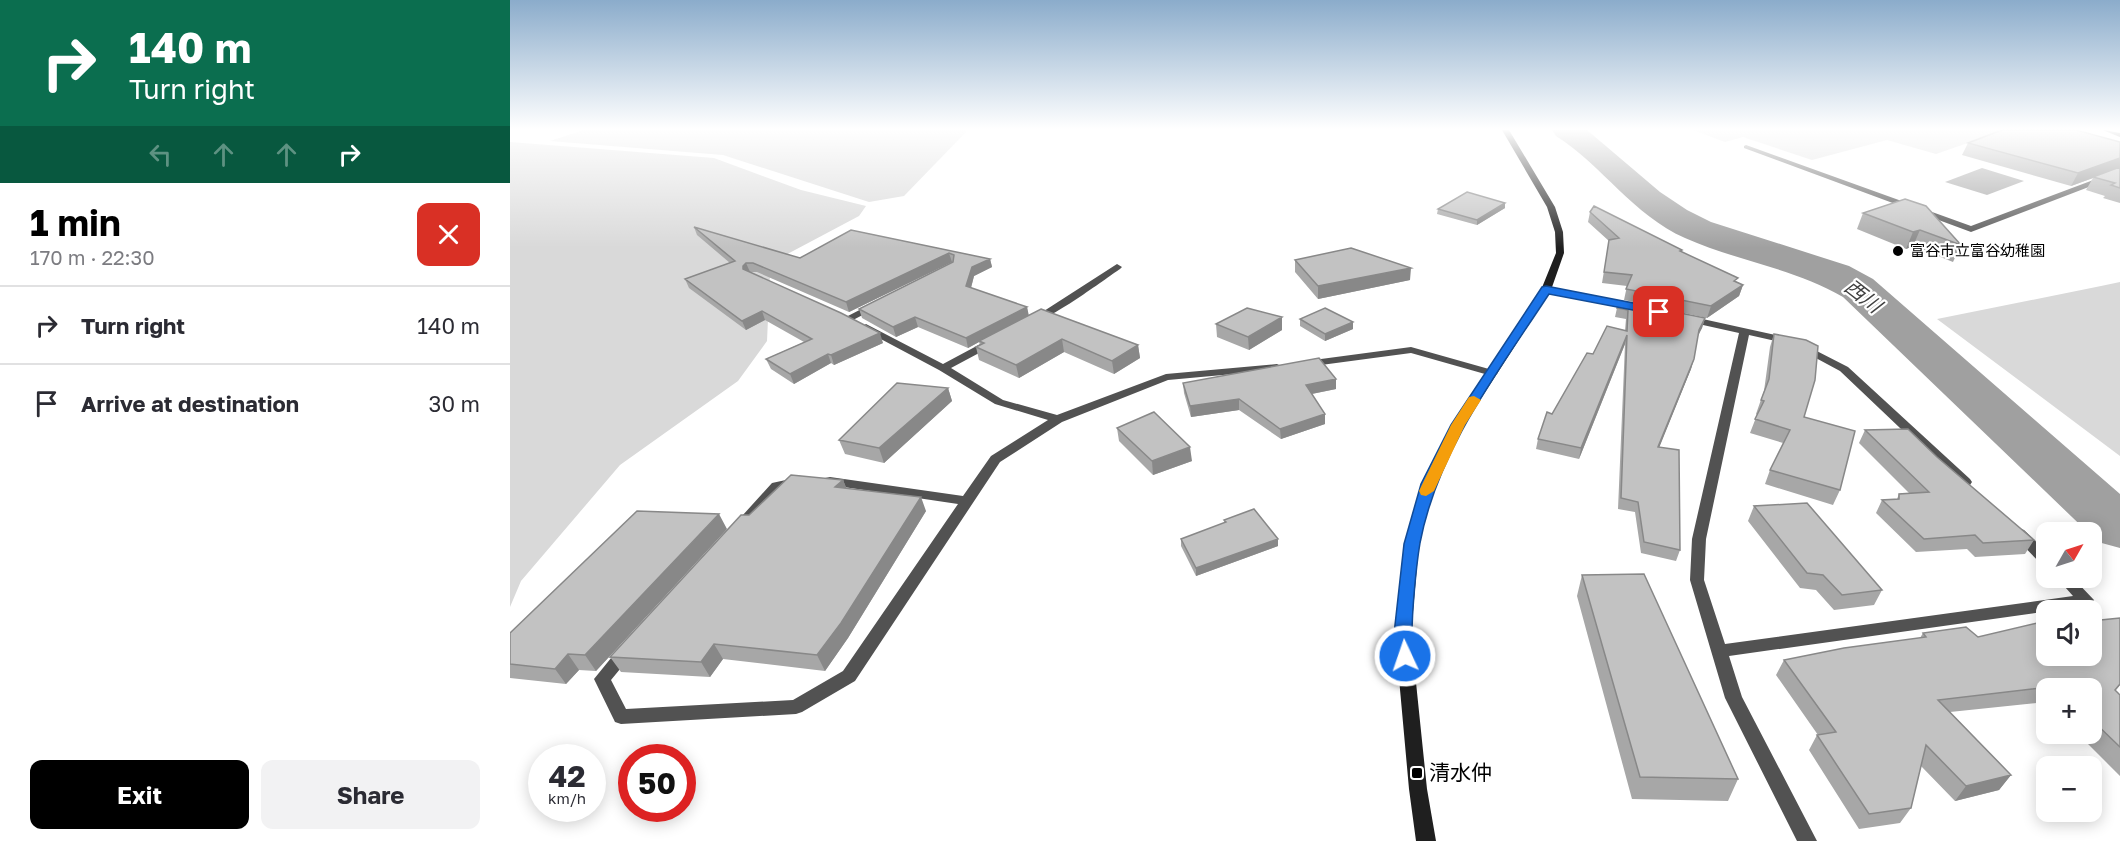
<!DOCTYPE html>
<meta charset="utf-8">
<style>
body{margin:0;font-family:"Golos Text","Noto Sans JP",sans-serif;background:#f2f2f3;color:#2b2b33;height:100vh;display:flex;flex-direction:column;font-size:22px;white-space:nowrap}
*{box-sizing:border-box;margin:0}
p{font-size:20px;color:#7c7c81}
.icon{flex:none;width:33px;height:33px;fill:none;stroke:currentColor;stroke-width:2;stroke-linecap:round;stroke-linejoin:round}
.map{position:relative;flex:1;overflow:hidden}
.drawer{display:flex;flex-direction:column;background:#fff;width:510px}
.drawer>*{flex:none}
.banner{background:#0b6e4f;color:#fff;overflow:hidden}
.needle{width:39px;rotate:51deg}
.fabs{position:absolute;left:1526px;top:522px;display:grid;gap:12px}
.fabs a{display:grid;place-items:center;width:66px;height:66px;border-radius:12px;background:#fff;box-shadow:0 3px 15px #0003;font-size:30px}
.speed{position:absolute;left:18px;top:744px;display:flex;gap:12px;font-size:30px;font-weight:700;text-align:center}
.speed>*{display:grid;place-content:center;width:78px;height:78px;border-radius:50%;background:#fff;box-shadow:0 3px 15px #0003;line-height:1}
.speed small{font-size:15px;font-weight:400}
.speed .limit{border:9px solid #d22;background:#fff;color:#111}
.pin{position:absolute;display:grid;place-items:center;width:51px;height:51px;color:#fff;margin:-26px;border-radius:12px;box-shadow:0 3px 9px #0006}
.me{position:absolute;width:66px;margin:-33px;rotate:357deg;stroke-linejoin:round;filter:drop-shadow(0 0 4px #0008)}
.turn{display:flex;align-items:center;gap:21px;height:126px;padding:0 30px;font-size:27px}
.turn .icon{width:78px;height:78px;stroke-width:2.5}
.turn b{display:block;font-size:42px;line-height:51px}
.lanes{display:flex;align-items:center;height:57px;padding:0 30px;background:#0003;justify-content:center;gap:30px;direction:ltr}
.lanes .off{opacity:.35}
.round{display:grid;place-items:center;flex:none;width:63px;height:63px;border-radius:12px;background:#f2f2f3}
.summary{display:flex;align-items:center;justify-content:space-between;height:102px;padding:0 30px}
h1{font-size:36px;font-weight:700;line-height:45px;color:#000}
.primary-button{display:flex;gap:12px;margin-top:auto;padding:12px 30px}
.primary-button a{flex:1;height:69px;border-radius:12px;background:#000;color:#fff;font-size:24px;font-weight:700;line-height:69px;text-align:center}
.primary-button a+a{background:#f2f2f3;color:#2b2b33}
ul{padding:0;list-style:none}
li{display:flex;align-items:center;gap:18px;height:78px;padding:0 30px;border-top:2px solid #e1e1e2}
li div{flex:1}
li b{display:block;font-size:22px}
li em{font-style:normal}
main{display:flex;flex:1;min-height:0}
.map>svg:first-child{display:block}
.green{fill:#d9d9d9}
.water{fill:#a0a0a0}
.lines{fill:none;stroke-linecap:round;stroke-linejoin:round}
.river{fill:#a0a0a0;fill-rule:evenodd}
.street{fill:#525252;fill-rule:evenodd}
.secondary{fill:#1f1f1f;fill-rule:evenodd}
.wall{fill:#a7a7a7}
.shaded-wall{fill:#888}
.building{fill:#c2c2c2;stroke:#888;stroke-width:1.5}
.route{fill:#1a73e8;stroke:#114b97;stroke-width:1.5}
.slow{fill:#f59e0b}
.poi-dot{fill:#000;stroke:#fff;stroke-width:2}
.labels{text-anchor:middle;stroke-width:4.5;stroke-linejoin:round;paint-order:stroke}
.far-poi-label{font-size:15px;fill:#000;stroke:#fff;text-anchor:start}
.water-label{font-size:20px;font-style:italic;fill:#414141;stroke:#fff}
.near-poi-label{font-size:21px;fill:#000;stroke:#fff;text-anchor:start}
</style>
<main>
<section class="drawer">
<div class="banner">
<div class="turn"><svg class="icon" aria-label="right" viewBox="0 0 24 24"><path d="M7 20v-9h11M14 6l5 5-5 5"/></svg><div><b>140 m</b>Turn right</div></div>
<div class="lanes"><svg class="icon off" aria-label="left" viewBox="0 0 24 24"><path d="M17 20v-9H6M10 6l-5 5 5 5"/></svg><svg class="icon off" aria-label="ahead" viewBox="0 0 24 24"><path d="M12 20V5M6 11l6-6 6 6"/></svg><svg class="icon off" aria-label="ahead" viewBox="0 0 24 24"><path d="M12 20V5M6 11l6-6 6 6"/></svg><svg class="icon" aria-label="right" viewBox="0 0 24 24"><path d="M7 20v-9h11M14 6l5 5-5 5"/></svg></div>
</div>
<div class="summary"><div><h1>1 min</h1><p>170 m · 22:30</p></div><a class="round" style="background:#d93025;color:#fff"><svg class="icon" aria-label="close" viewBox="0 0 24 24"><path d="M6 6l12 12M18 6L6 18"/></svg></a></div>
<ul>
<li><svg class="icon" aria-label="right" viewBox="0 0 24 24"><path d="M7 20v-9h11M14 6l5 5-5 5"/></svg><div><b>Turn right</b></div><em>140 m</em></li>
<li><svg class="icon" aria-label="arrive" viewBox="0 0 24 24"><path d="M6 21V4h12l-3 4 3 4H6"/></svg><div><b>Arrive at destination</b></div><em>30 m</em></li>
</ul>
<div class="primary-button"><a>Exit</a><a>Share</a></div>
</section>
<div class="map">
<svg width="1610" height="841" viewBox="0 0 1610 841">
<rect width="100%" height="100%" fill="#fff"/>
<path class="green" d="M 74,130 L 454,130 L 456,132 L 394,196 L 359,202 L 213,155 L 40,141 Z
M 1183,130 L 1495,130 L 1426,154 L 1377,140 L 1302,160 L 1233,137 L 1215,142 Z
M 0,142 L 204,158 L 291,190 L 356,206 L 349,216 L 268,259 L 260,275 L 257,341 L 228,381 L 110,465 L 11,581 L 0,607 Z
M 1610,282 L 1610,456 L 1427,319 L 1591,286 Z"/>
<path class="water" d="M 1472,168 L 1514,181 L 1477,195 L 1435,182 Z"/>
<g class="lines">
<path class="river" d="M 1042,130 L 1077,130 L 1150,192 L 1177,210 L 1201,222 L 1339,266 L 1363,279 L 1610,494 L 1610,548 L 1588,542 L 1333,297 C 1284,268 1226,261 1175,238 C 1123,215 1093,166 1046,136 Z"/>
<path class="street" d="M 1236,145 L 1461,226 L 1610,170 L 1610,175 L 1461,232 L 1234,148 L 1234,146 Z
M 607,264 L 612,267 L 610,269 C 595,279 535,324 521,322 L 520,320 Z
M 1036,287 L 1124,304 L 1129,307 L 1124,310 L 1033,292 L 1031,290 Z
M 365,302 L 368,303 L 368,307 L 343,320 L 339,321 L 334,318 Z
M 1179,316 L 1279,338 L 1284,341 L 1279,344 L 1239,335 L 1196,539 L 1194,580 L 1215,644 L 1563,596 L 1547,578 L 1563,578 L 1584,600 L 1581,604 L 1576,606 L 1219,656 L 1232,697 L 1307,841 L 1287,841 L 1215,698 L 1180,580 L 1182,539 L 1229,333 L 1175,321 L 1175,317 Z
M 356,324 L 433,364 L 476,341 L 484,341 L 485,343 L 484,345 L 441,368 L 493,400 L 547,415 L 656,374 L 767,364 L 773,367 L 767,370 L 658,380 L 552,422 L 490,462 L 345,681 L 292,712 L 286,714 L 111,724 L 105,722 L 84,679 L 110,647 L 116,646 L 122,647 L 124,652 L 101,680 L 116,709 L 283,700 L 333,671 L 448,504 L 320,485 L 315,484 L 313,481 L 315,478 L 320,477 L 453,496 L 481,456 L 538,420 L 485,404 L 429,370 L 352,329 L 351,327 Z
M 1295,345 L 1338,367 L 1460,479 L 1462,482 L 1460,485 L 1450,485 L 1330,371 L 1291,350 L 1290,348 L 1291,346 Z
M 901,347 L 986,371 L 988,373 L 982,376 L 901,353 L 796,367 L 791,364 L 796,361 Z
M 285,478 L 292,482 L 290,485 L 271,489 L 242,522 L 232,522 L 230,519 L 232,516 L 262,483 Z
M 1509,528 L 1514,530 L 1536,551 L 1536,565 L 1531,564 L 1504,536 L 1502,533 L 1504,530 Z"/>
<path class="secondary" d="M 992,130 L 999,130 L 1045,207 L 1053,232 L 1054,253 L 1041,290 L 954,425 L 925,484 L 909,544 L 901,634 L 917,789 L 926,841 L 906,841 L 899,789 L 885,634 L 895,544 L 911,484 L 942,425 L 1031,290 L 1046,253 L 1045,232 L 1037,207 Z
M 1594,130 L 1610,133 L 1610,137 L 1595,131 Z"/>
</g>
<path class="wall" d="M 1610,142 L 1610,203 L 1593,198 L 1595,196 L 1576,190 L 1583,178 L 1561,186 L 1452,155 L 1458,143 Z
M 1395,199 L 1451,245 L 1443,262 L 1403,246 L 1396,249 L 1347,229 L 1353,213 Z
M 995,208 L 967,225 L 927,214 L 928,209 Z
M 1080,212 L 1172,250 L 1172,252 L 1233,285 L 1229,296 L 1197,318 L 1114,300 L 1117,286 L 1092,283 L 1099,241 L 1078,222 Z
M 184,227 L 290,258 L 341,230 L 480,259 L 482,267 L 464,276 L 461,288 L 517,307 L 518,315 L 628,345 L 630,358 L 604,374 L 554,352 L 509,378 L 469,360 L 466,347 L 470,345 L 469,342 L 458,348 L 408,327 L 386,337 L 352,318 L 349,309 L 443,262 L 442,262 L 339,312 L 247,272 L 240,272 L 373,343 L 324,365 L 321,363 L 284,384 L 261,369 L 256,359 L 294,342 L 255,320 L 236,330 L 179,288 L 175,279 L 220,263 L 187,235 Z
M 785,260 L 900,280 L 808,299 L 785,272 Z
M 1107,308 L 1195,318 L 1192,328 L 1188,336 L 1181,369 L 1149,447 L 1170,550 L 1166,561 L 1131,553 L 1125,512 L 1108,509 L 1115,344 L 1069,459 L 1026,449 L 1028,439 L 1042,414 L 1083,354 L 1115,331 L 1116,319 L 1105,317 Z
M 790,319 L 843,329 L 815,341 L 790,326 Z
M 706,324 L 772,330 L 739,350 L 707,337 Z
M 1264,334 L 1294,417 L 1330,490 L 1323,505 L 1255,484 L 1260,470 L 1273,443 L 1240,433 L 1247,415 L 1246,414 L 1254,391 L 1260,347 Z
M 673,383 L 826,389 L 802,394 L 815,424 L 771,439 L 729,410 L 681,417 L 674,393 Z
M 438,388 L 442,401 L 374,463 L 335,454 L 329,440 Z
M 607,428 L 682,461 L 643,475 L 609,441 Z
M 1355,430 L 1427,457 L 1524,540 L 1515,554 L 1465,557 L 1457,549 L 1406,552 L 1366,513 L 1372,500 L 1387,499 L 1389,494 L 1399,493 L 1349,443 Z
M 333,480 L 336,488 L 416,511 L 338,638 L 315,671 L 213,659 L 200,677 L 111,672 L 100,657 L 239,515 Z
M 1244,506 L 1372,590 L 1364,605 L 1324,610 L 1306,590 L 1290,588 L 1238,521 Z
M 714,520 L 768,546 L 686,576 L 671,546 L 671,539 L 714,523 Z
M 217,529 L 86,671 L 69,670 L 56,684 L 0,678 L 0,633 Z
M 1072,575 L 1228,779 L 1218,801 L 1122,799 L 1067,596 Z
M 1413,633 L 1468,637 L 1610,685 L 1605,691 L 1610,695 L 1610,776 L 1568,734 L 1581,734 L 1581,688 L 1536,688 L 1536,702 L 1440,712 L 1501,775 L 1489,790 L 1445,801 L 1411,766 L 1401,808 L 1390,823 L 1349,829 L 1299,750 L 1307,735 L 1308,735 L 1266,675 L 1274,660 L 1410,638 Z"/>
<path class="shaded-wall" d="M 1610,158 L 1610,169 L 1583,177 L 1583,178 L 1561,186 L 1568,173 Z
M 995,203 L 995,208 L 967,225 L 967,220 Z
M 1410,230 L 1403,246 L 1396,249 L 1403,232 Z
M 439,253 L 442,262 L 339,312 L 336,302 Z
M 480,259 L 482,267 L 464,276 L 459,295 L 456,286 L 462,267 Z
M 236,263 L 240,272 L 233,269 L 233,266 Z
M 901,268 L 900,280 L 808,299 L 808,286 Z
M 1233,285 L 1229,296 L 1197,318 L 1201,306 Z
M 517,307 L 519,316 L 469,341 L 469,342 L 458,348 L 456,338 Z
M 252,311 L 255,320 L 236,330 L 232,321 Z
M 405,317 L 408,327 L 386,337 L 383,327 Z
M 772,317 L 772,330 L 739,350 L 738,337 Z
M 1195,318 L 1192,328 L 1186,339 L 1189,330 Z
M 843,322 L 843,329 L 815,341 L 815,334 Z
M 370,333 L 373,343 L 324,365 L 321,355 Z
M 1117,335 L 1115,344 L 1069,459 L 1071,448 Z
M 552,339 L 554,352 L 509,378 L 506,365 Z
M 628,345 L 630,358 L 604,374 L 602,361 Z
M 318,354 L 321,363 L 284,384 L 280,374 Z
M 1184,359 L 1181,369 L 1145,458 L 1148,447 Z
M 826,379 L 826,389 L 796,395 L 796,385 Z
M 438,388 L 442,401 L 374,463 L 369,448 Z
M 729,399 L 729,410 L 681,417 L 680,406 Z
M 815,414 L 815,424 L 771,439 L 770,429 Z
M 680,447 L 682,461 L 643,475 L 642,461 Z
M 333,480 L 339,494 L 325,487 Z
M 411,497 L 416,511 L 338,638 L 315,671 L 307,655 Z
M 209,514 L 217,529 L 86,671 L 75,655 Z
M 768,539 L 768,546 L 686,576 L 686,568 Z
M 204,644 L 213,659 L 200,677 L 191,662 Z
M 58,654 L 69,670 L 56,684 L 45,669 Z
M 1501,775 L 1489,790 L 1445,801 L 1456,786 Z"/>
<path class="building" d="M 1492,130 L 1566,130 L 1610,142 L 1610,158 L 1568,173 L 1458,143 Z
M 1610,167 L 1610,188 L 1601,185 L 1605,183 L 1583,177 Z
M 957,192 L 995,203 L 967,220 L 928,209 Z
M 1395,199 L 1416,206 L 1451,245 L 1410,230 L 1403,232 L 1353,213 Z
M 1084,206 L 1172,250 L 1170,251 L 1228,278 L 1224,281 L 1233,285 L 1201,306 L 1116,289 L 1122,275 L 1094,272 L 1099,240 L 1109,238 L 1080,212 Z
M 184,227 L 290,258 L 341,230 L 480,259 L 462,267 L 456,286 L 517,307 L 456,338 L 405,317 L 383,327 L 349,309 L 443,262 L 444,255 L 439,253 L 336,302 L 243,263 L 236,263 L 233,266 L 233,269 L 331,313 L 370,333 L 321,355 L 318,354 L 280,374 L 256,359 L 302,339 L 252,311 L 232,321 L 175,279 L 225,261 Z
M 841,248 L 901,268 L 808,286 L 785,260 Z
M 1111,301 L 1195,318 L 1189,330 L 1184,359 L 1148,447 L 1169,450 L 1170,550 L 1134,542 L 1128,502 L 1111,498 L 1117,335 L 1071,448 L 1028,439 L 1037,412 L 1042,414 L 1077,353 L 1083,354 L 1097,326 L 1117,331 L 1118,310 L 1107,308 Z
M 737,308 L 772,317 L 738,337 L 706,324 Z
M 815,308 L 843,322 L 815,334 L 790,319 Z
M 531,309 L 628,345 L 602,361 L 552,339 L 506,365 L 466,347 L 474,343 L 469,341 Z
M 1264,334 L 1296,340 L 1308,346 L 1305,380 L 1294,417 L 1345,431 L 1330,490 L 1260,470 L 1280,430 L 1245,419 L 1254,401 L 1251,400 L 1259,379 Z
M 809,358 L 826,379 L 796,385 L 815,414 L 770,429 L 729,399 L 680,406 L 673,383 Z
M 387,383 L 438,388 L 369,448 L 329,440 Z
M 644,412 L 680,447 L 642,461 L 607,428 Z
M 1398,429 L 1427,457 L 1524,540 L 1473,543 L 1465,535 L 1414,539 L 1372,500 L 1389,499 L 1389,494 L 1419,492 L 1355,430 Z
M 281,475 L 333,480 L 325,487 L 411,497 L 331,623 L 307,655 L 204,644 L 191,662 L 100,657 L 231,515 L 239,515 Z
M 1297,503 L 1372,590 L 1332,595 L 1313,575 L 1297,573 L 1244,506 Z
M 744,509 L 768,539 L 686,568 L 671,539 L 716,522 L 714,520 Z
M 127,511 L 209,514 L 75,655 L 58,654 L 45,669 L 0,664 L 0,633 Z
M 1134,574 L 1228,779 L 1130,777 L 1072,575 Z
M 1610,618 L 1610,684 L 1605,690 L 1610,695 L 1610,747 L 1581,719 L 1581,688 L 1550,688 L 1548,686 L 1428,700 L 1501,775 L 1456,786 L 1416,745 L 1401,808 L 1359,814 L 1307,735 L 1326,732 L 1274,660 L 1334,648 L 1416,637 L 1413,633 L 1456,627 L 1468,637 L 1536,621 L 1536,656 L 1581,656 L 1581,621 Z"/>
<linearGradient id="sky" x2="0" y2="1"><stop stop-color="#8baccb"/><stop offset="0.52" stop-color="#fff"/><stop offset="1" stop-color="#fff" stop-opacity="0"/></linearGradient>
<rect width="1610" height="248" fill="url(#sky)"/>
<path class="route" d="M 1036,286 L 1149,308 L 1155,312 L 1149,315 L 1039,294 C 988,372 928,449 910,543 C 906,567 902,611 902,635 C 903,644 906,653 902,661 L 895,663 L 889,661 L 886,656 L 884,634 L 894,544 L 911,484 L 941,425 L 1032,287 Z"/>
<path class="slow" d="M 964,396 L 971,400 L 955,425 L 924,491 L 916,496 L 911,495 L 909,491 L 941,425 L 959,397 Z"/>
<g class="poi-dot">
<circle cx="1388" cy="251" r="6"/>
<rect x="901" y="767" width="12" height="12" rx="3"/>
</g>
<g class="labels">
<g class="far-poi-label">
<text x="1400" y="256">富谷市立富谷幼稚園</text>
</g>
<g class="water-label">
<text transform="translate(1353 296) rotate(38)" y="7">西川</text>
</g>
<g class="near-poi-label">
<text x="919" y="780">清水仲</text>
</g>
</g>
</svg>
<div class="fabs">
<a><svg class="needle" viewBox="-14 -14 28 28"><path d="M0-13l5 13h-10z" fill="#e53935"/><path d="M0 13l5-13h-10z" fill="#7c7c81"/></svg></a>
<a><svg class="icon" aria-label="sound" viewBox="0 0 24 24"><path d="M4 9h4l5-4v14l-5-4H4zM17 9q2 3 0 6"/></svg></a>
<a>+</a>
<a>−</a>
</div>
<div class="speed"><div>42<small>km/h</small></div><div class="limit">50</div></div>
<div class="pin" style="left:1149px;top:312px;background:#d93025"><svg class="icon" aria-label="arrive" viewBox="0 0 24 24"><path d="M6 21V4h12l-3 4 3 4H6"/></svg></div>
<svg class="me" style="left:895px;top:656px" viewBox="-20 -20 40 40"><circle r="17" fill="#1a73e8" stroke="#fff" stroke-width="3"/><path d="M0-11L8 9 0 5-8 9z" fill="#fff"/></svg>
</div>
</main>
